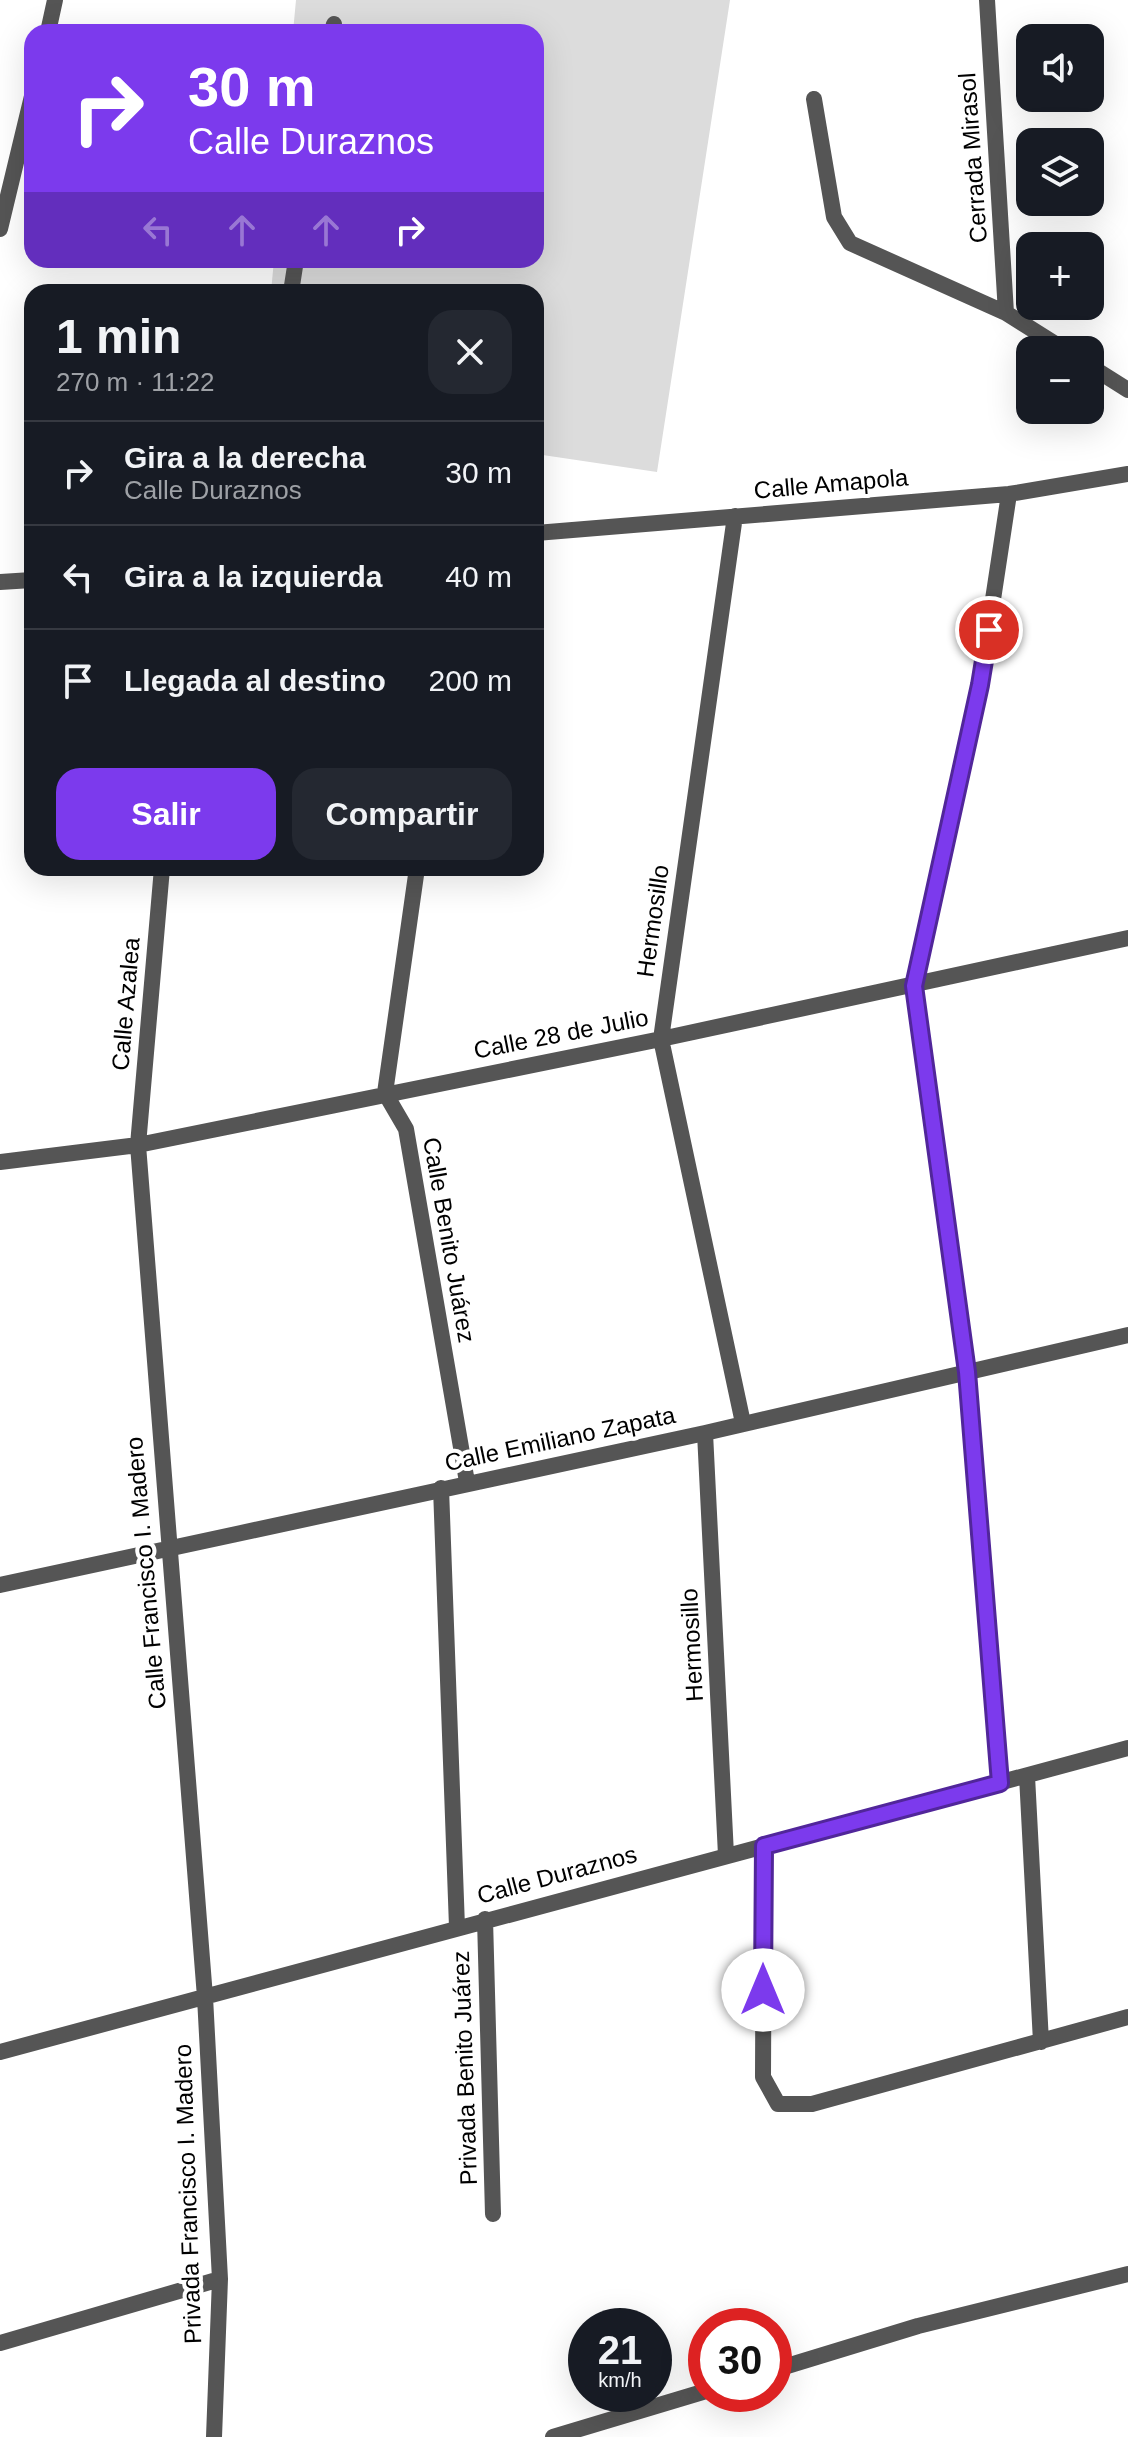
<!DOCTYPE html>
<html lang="es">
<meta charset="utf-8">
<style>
body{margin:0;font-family:Arial,sans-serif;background:#242831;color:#f1f3f6;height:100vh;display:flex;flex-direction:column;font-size:30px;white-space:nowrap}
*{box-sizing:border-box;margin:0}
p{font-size:26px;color:#9ea1a6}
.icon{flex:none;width:44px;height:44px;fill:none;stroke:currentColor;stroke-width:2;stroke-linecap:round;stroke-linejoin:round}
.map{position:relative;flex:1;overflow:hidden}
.details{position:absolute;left:24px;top:284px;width:520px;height:592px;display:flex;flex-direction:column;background:#171b24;border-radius:24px;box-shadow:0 8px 32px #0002}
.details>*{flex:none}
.hud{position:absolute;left:24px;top:24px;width:520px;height:244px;border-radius:24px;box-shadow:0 8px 32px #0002;background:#7c3aed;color:#fff;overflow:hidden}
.fabs{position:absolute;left:1016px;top:24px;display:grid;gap:16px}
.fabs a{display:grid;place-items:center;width:88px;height:88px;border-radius:16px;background:#171b24;box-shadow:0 8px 32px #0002;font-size:40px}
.speed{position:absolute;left:568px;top:2308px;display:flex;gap:16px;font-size:40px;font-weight:700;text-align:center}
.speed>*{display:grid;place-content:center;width:104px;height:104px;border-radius:50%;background:#171b24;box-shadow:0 8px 32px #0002;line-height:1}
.speed small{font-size:20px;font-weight:400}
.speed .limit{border:12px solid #d22;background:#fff;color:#111}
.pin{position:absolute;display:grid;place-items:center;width:68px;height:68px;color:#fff;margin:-34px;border:4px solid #fff;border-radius:50%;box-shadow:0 2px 8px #0007}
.me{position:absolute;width:88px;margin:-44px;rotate:0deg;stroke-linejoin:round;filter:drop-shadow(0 0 6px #0008)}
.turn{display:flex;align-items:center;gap:28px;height:168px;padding:0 32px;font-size:36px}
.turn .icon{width:104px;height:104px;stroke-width:2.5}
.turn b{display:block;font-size:56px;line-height:68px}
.lanes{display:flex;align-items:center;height:76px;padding:0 32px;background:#0003;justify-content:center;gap:40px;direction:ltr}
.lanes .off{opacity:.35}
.round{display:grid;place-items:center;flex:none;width:84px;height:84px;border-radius:24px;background:#242831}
.overview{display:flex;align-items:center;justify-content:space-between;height:136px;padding:0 32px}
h1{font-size:48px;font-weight:800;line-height:60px}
.primary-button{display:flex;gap:16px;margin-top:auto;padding:16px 32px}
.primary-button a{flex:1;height:92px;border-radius:24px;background:#7c3aed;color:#fff;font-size:32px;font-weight:800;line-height:92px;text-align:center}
.primary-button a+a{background:#242831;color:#f1f3f6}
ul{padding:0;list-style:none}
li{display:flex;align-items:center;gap:24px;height:104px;padding:0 32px;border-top:2px solid #363941}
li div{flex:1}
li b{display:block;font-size:30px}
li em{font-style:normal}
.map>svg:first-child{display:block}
.green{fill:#dcdcdc}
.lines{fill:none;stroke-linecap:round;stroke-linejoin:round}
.street{stroke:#555;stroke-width:16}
.route-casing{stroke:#51269a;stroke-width:20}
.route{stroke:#7c3aed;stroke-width:14}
.labels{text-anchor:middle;stroke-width:8;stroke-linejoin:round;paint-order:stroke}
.street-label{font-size:24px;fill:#000;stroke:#fff}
</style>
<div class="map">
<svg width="1128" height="2437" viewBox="0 0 1128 2437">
<rect width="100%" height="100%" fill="#fff"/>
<path class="green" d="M 296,0 L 730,0 L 657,472 L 536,454 L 536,292 L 271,292 L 274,260 L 536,260 L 536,32 L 293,32 Z"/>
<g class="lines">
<path class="street" d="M 987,0 L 1006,313
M 48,32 L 55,0
M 332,32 L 334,24
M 814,99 L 834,217 L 850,243 L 1006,313 L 1065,350
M 0,229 L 32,96
M 291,292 L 296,260
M 1090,366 L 1128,390
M 735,516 L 661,1039 L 743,1423
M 536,533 L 1009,494 L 1128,474
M 0,582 L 32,580
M 162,868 L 138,1145 L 205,1997 L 220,2279 L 214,2437
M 417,868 L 385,1093 L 406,1129 L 467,1482
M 0,1162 L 138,1145 L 661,1039 L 1128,938
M 705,1433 L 726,1855
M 441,1488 L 457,1927
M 0,1585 L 705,1433 L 1128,1335
M 1027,1776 L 1041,2042
M 1000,1783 L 967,1372 L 914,986 L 980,685 L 1009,494
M 764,1846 L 763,2077 L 778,2104 L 812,2104 L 1128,2017
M 485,1919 L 493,2214
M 0,2052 L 1128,1748
M 0,2343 L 220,2279
M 774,2370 L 918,2326 L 1128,2274
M 553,2437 L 706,2391"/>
</g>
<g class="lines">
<defs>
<path id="route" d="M 763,1990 L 764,1846 L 1000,1783 L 967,1372 L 914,986 L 980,685 L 989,630"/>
</defs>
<use href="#route" class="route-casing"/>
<use href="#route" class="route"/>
</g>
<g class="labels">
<g class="street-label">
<text transform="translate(973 158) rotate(-94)" y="8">Cerrada Mirasol</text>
<text transform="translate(831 484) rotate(-5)" y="8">Calle Amapola</text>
<text transform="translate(653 921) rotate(-82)" y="8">Hermosillo</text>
<text transform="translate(126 1004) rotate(-85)" y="8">Calle Azalea</text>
<text transform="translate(561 1034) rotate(-11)" y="8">Calle 28 de Julio</text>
<text transform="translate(449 1240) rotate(80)" y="8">Calle Benito Juárez</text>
<text transform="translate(560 1439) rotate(-12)" y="8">Calle Emiliano Zapata</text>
<text transform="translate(146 1573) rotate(-95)" y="8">Calle Francisco I. Madero</text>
<text transform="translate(692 1645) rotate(-93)" y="8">Hermosillo</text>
<text transform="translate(557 1875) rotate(-15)" y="8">Calle Duraznos</text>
<text transform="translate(465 2068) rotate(-92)" y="8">Privada Benito Juárez</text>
<text transform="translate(188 2194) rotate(-92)" y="8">Privada Francisco I. Madero</text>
</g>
</g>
</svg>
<div class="fabs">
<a><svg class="icon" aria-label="sound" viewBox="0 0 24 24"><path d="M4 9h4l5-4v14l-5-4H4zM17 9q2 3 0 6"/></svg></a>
<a><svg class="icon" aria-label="layers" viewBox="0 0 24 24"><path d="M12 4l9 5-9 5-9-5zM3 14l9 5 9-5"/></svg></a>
<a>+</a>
<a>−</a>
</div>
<div class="speed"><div>21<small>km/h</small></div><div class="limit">30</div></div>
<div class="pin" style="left:989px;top:630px;background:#d93025"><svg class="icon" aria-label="arrive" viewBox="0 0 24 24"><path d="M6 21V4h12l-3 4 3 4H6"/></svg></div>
<svg class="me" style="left:763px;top:1990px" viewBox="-20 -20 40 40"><circle r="19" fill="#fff"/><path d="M0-13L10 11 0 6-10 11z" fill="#7c3aed"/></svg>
<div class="hud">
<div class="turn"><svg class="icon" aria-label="right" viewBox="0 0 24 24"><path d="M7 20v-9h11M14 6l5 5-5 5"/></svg><div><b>30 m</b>Calle Duraznos</div></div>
<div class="lanes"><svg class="icon off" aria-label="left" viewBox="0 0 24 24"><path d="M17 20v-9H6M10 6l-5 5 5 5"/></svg><svg class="icon off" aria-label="ahead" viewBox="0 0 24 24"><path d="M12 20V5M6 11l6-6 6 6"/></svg><svg class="icon off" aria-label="ahead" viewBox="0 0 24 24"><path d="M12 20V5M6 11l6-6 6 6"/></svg><svg class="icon" aria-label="right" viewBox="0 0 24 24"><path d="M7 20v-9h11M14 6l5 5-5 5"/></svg></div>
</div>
<section class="details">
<div class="overview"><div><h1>1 min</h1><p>270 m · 11:22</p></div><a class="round"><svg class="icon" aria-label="close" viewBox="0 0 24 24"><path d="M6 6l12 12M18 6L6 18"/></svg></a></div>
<ul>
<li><svg class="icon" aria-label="right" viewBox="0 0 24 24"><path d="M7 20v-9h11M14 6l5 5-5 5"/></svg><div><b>Gira a la derecha</b><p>Calle Duraznos</p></div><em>30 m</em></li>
<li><svg class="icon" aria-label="left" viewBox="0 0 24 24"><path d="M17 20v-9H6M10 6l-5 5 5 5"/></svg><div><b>Gira a la izquierda</b></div><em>40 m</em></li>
<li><svg class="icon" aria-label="arrive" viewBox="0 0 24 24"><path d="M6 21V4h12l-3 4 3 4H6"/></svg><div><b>Llegada al destino</b></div><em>200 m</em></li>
</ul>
<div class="primary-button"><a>Salir</a><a>Compartir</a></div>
</section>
</div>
